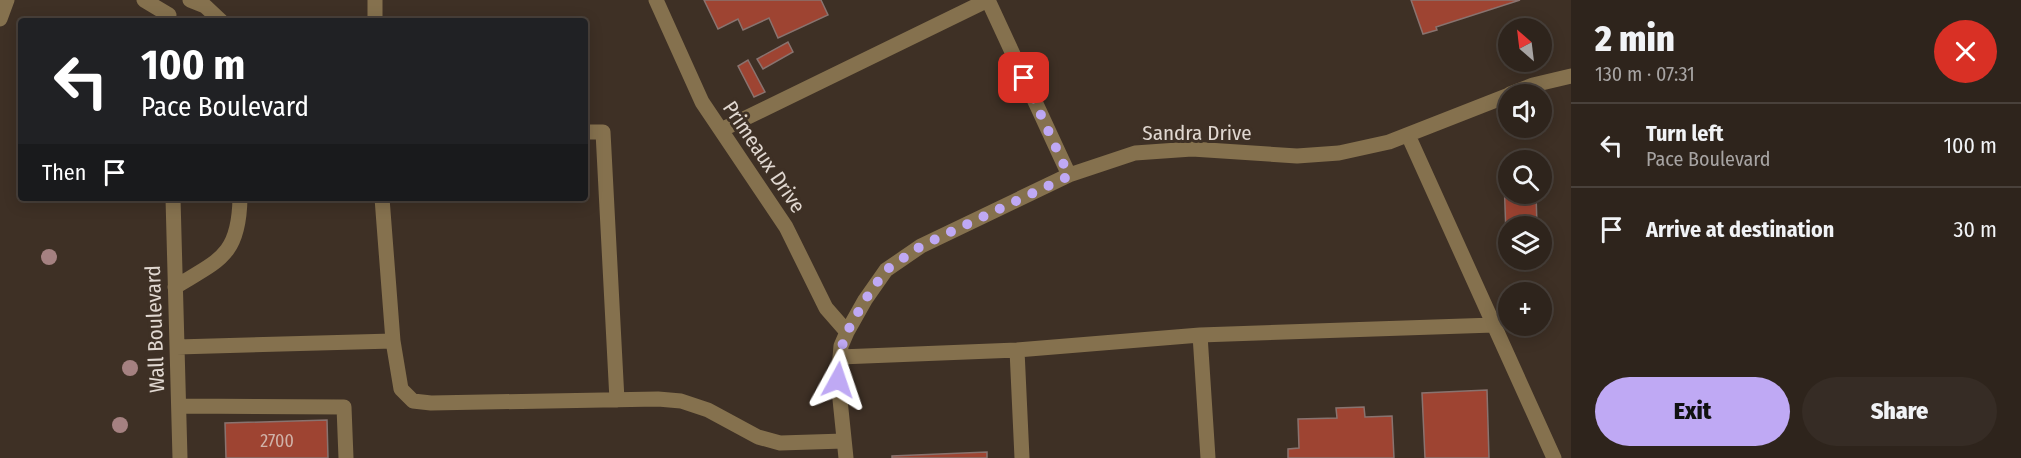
<!DOCTYPE html>
<meta charset="utf-8">
<style>
body{margin:0;font-family:"Fira Sans Condensed",sans-serif;background:#362c25;color:#f1f3f6;height:100vh;display:flex;flex-direction:column;font-size:22px;white-space:nowrap}
*{box-sizing:border-box;margin:0}
p{font-size:20px;color:#a7a4a3}
.icon{flex:none;width:33px;height:33px;fill:none;stroke:currentColor;stroke-width:2;stroke-linecap:round;stroke-linejoin:round}
.map{position:relative;flex:1;overflow:hidden}
.panel{display:flex;flex-direction:column;background:#2e241c;width:450px}
.panel>*{flex:none}
.banner{position:absolute;left:18px;top:18px;width:570px;height:183px;border-radius:6px;box-shadow:0 3px 15px #0003,0 0 0 2px #49413b;background:#202124;color:#fff;overflow:hidden}
.needle{width:39px;rotate:332deg}
.controls{position:absolute;left:1498px;top:18px;display:grid;gap:12px}
.controls a{display:grid;place-items:center;width:54px;height:54px;border-radius:50%;background:#2e241c;box-shadow:0 3px 15px #0003,0 0 0 2px #49413b;font-size:30px}
.pin{position:absolute;display:grid;place-items:center;width:51px;height:51px;color:#fff;margin:-26px;border-radius:12px;box-shadow:0 3px 9px #0006}
.me{position:absolute;width:66px;margin:-33px;rotate:5deg;stroke-linejoin:round;filter:drop-shadow(0 0 4px #0008)}
.turn{display:flex;align-items:center;gap:21px;height:126px;padding:0 24px;font-size:27px}
.turn .icon{width:78px;height:78px;stroke-width:2.5}
.turn b{display:block;font-size:42px;line-height:51px}
.then{display:flex;align-items:center;height:57px;padding:0 24px;background:#0003;gap:12px;font-size:22px}
.round{display:grid;place-items:center;flex:none;width:63px;height:63px;border-radius:32px;background:#362c25}
.overview{display:flex;align-items:center;justify-content:space-between;height:102px;padding:0 24px}
h1{font-size:36px;font-weight:800;line-height:45px}
.button{display:flex;gap:12px;margin-top:auto;padding:12px 24px}
.button a{flex:1;height:69px;border-radius:36px;background:#bfa9f4;color:#111;font-size:24px;font-weight:800;line-height:69px;text-align:center}
.button a+a{background:#362c25;color:#f1f3f6}
ul{padding:0;list-style:none}
li{display:flex;align-items:center;gap:18px;height:84px;padding:0 24px;border-top:2px solid #49413b}
li div{flex:1}
li b{display:block;font-size:22px}
li em{font-style:normal}
main{display:flex;flex:1;min-height:0}
.map>svg:first-child{display:block}
.building{fill:#9e4432;stroke:#89736f;stroke-width:1.5}
.lines{fill:none;stroke-linecap:round;stroke-linejoin:round}
.minor{stroke:#85714e;stroke-width:15}
.tree{fill:#a58181}
.route{stroke:#bfa9f4;stroke-width:10;stroke-dasharray:0 18}
.labels{text-anchor:middle;stroke-width:6;stroke-linejoin:round;paint-order:stroke}
.number-label{font-size:18px;fill:#d0b3a9}
.street-label{font-size:21px;fill:#e1d8d1;stroke:#3e3025}
</style>
<main>
<div class="map">
<svg width="1571" height="458" viewBox="0 0 1571 458">
<rect width="100%" height="100%" fill="#3e3025"/>
<path class="building" d="M 704,0 L 821,0 L 828,15 L 778,38 L 769,18 L 743,30 L 738,19 L 718,29 Z
M 1411,0 L 1520,0 L 1436,27 L 1437,30 L 1423,34 Z
M 788,42 L 793,52 L 763,69 L 757,59 Z
M 748,60 L 765,92 L 754,97 L 738,66 Z
M 1504,178 L 1509,178 L 1509,194 L 1536,194 L 1537,226 L 1509,226 L 1509,234 L 1506,234 Z
M 1487,390 L 1489,458 L 1425,458 L 1422,393 Z
M 1364,407 L 1365,417 L 1392,416 L 1394,458 L 1288,458 L 1288,449 L 1299,448 L 1298,419 L 1337,418 L 1336,408 Z
M 327,420 L 328,458 L 226,458 L 225,423 Z
M 987,452 L 987,458 L 892,458 L 892,456 Z"/>
<g class="lines">
<path class="minor" d="M 144,0 L 169,15
M 190,0 L 205,6 L 221,21
M 375,0 L 375,21
M 656,0 L 702,102 L 786,227 L 826,308 L 847,332
M 988,0 L 1069,175
M 0,19 L 7,0
M 1510,94 L 1533,85 L 1571,76
M 721,130 L 988,0
M 585,132 L 603,132 L 617,400
M 1408,135 L 1554,458
M 173,198 L 180,458
M 382,198 L 393,341 L 401,389 L 413,401 L 431,403 L 658,399 L 681,401 L 708,410 L 758,437 L 780,443 L 844,441
M 175,287 C 219,260 239,256 240,198
M 1200,335 L 1208,458
M 177,347 L 393,341
M 1017,350 L 1022,458
M 840,357 L 1017,350 L 1200,335 L 1494,325
M 179,406 L 344,407 L 346,458
M 846,458 L 838,380 L 841,346 L 847,332 L 865,300 L 886,270 L 921,246 L 1069,175 L 1135,153 L 1192,149 L 1297,156 L 1339,153 L 1389,142 L 1509,95"/>
</g>
<g class="tree">
<circle cx="49" cy="257" r="8"/>
<circle cx="130" cy="368" r="8"/>
<circle cx="120" cy="425" r="8"/>
</g>
<g class="lines">
<path class="route" d="M 838,380 L 842,346 L 847,332 L 865,300 L 886,270 L 921,246 L 1069,176 L 1024,78"/>
</g>
<g class="labels">
<g class="number-label">
<text x="277" y="447">2700</text>
</g>
<g class="street-label">
<text x="1197" y="140">Sandra Drive</text>
<text transform="translate(764 157) rotate(56)" y="7">Primeaux Drive</text>
<text transform="translate(155 329) rotate(-92)" y="7">Wall Boulevard</text>
</g>
</g>
</svg>
<div class="controls">
<a><svg class="needle" viewBox="-14 -14 28 28"><path d="M0-13l5 13h-10z" fill="#e53935"/><path d="M0 13l5-13h-10z" fill="#a7a4a3"/></svg></a>
<a><svg class="icon" aria-label="sound" viewBox="0 0 24 24"><path d="M4 9h4l5-4v14l-5-4H4zM17 9q2 3 0 6"/></svg></a>
<a><svg class="icon" aria-label="search" viewBox="0 0 24 24"><circle cx="10" cy="10" r="6"/><path d="M15 15l6 6"/></svg></a>
<a><svg class="icon" aria-label="layers" viewBox="0 0 24 24"><path d="M12 4l9 5-9 5-9-5zM3 14l9 5 9-5"/></svg></a>
<a>+</a>
</div>
<div class="pin" style="left:1024px;top:78px;background:#d93025"><svg class="icon" aria-label="arrive" viewBox="0 0 24 24"><path d="M6 21V4h12l-3 4 3 4H6"/></svg></div>
<svg class="me" style="left:838px;top:380px" viewBox="-20 -20 40 40"><path d="M0-17L14 15 0 8-14 15z" fill="#bfa9f4" stroke="#fff" stroke-width="4"/></svg>
<div class="banner">
<div class="turn"><svg class="icon" aria-label="left" viewBox="0 0 24 24"><path d="M17 20v-9H6M10 6l-5 5 5 5"/></svg><div><b>100 m</b>Pace Boulevard</div></div>
<div class="then">Then<svg class="icon" aria-label="arrive" viewBox="0 0 24 24"><path d="M6 21V4h12l-3 4 3 4H6"/></svg></div>
</div>
</div>
<section class="panel">
<div class="overview"><div><h1>2 min</h1><p>130 m · 07:31</p></div><a class="round" style="background:#d93025;color:#fff"><svg class="icon" aria-label="close" viewBox="0 0 24 24"><path d="M6 6l12 12M18 6L6 18"/></svg></a></div>
<ul>
<li><svg class="icon" aria-label="left" viewBox="0 0 24 24"><path d="M17 20v-9H6M10 6l-5 5 5 5"/></svg><div><b>Turn left</b><p>Pace Boulevard</p></div><em>100 m</em></li>
<li><svg class="icon" aria-label="arrive" viewBox="0 0 24 24"><path d="M6 21V4h12l-3 4 3 4H6"/></svg><div><b>Arrive at destination</b></div><em>30 m</em></li>
</ul>
<div class="button"><a>Exit</a><a>Share</a></div>
</section>
</main>
